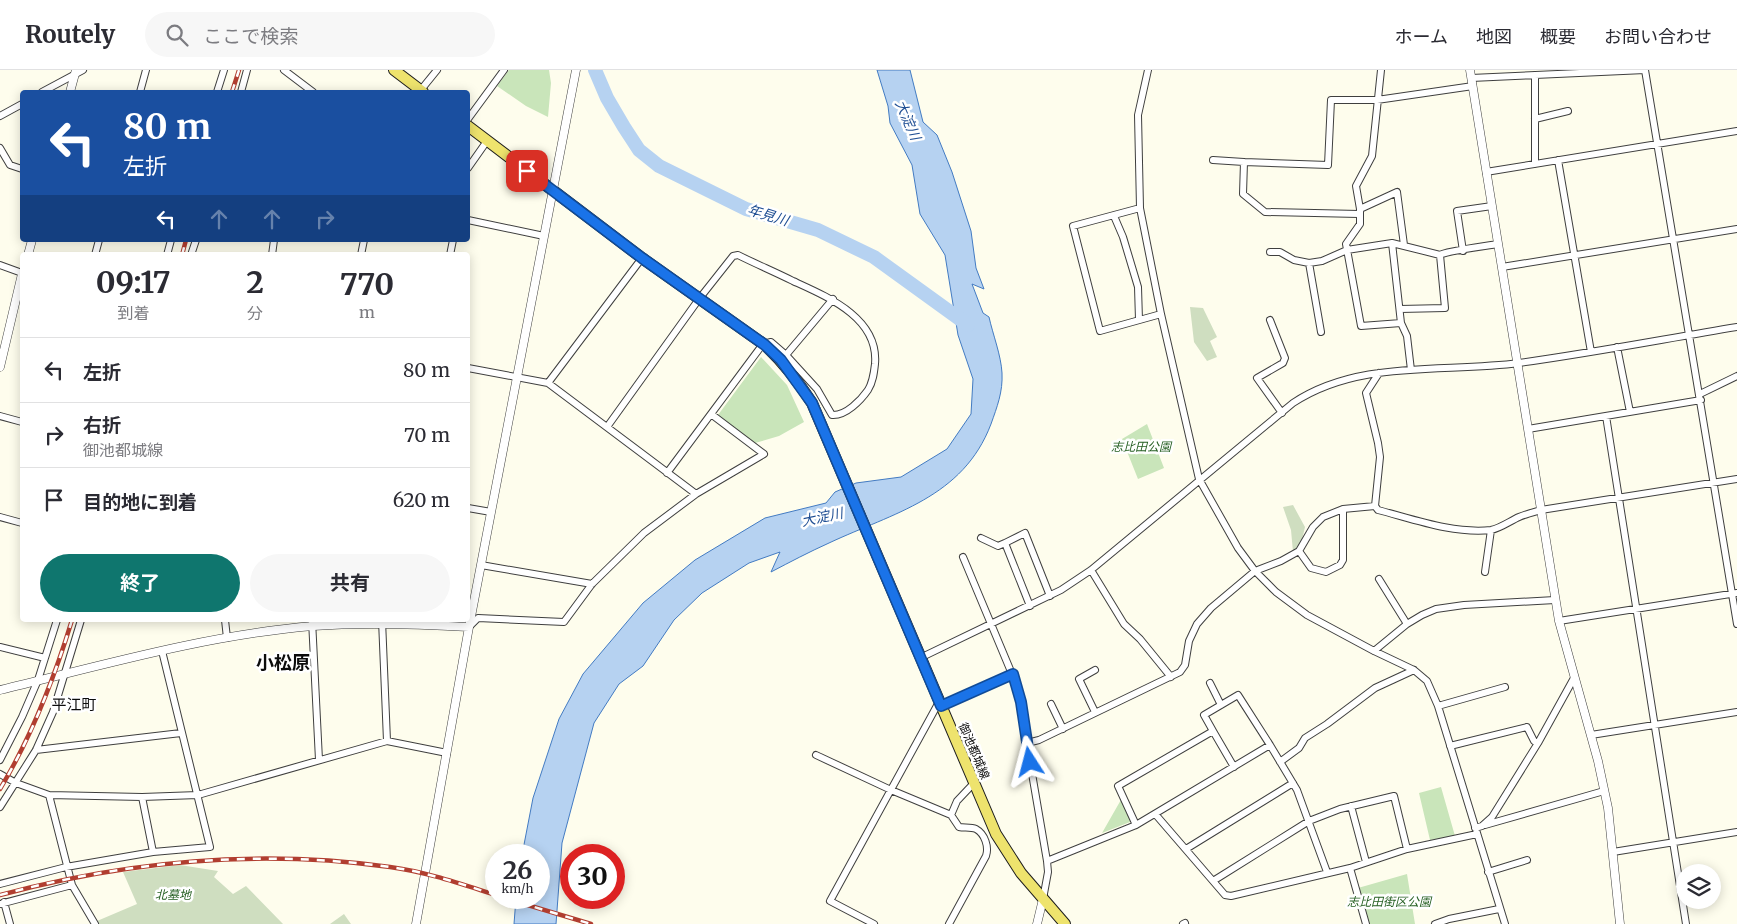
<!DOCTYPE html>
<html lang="ja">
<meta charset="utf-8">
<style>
body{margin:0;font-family:Merriweather,"Noto Sans JP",serif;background:#f7f7f7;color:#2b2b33;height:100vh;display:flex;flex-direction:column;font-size:19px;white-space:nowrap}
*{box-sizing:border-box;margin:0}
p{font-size:16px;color:#7c7c81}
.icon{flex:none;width:28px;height:28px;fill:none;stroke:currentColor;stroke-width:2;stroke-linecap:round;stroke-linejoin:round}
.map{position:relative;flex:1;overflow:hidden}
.panel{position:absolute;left:20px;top:182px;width:450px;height:370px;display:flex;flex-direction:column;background:#fff;border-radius:5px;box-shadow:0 2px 12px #0003}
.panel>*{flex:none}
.top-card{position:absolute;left:20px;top:20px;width:450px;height:152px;border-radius:5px;box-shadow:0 2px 12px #0003;background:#1a4fa0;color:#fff;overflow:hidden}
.tools{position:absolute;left:1676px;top:794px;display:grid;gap:10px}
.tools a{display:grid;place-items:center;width:45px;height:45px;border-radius:50%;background:#fff;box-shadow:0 2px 12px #0003;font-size:25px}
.speed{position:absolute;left:485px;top:774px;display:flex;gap:10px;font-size:25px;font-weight:700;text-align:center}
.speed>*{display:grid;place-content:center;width:65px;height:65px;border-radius:50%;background:#fff;box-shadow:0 2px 12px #0003;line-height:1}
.speed small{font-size:12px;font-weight:400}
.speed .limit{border:8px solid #d22;background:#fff;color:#111}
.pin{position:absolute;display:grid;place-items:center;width:42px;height:42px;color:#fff;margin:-21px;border-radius:10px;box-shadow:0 2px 8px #0006}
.me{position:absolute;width:55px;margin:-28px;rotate:351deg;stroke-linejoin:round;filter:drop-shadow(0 0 4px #0008)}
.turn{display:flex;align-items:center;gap:18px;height:105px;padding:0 20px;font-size:22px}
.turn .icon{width:65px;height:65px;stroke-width:2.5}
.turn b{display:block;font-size:35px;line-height:42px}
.lanes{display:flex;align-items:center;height:48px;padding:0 20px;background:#0003;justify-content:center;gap:25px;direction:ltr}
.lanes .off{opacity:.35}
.eta{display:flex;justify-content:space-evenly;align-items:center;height:85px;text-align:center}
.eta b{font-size:30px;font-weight:700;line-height:35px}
.primary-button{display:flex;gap:10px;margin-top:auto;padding:10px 20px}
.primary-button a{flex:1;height:58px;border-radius:30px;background:#0f766e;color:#fff;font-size:20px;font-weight:700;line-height:58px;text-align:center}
.primary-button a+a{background:#f7f7f7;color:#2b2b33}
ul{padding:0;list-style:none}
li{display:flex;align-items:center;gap:15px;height:65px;padding:0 20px;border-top:1px solid #e1e1e2}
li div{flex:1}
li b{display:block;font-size:19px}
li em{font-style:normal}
header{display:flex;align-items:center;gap:30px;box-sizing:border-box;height:70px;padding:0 25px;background:#fff;border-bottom:1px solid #e1e1e2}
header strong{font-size:24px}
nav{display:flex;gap:28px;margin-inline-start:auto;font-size:18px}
.search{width:350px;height:45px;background:#f7f7f7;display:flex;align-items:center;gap:12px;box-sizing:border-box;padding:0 18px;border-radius:28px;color:#7c7c81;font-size:19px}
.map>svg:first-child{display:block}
.green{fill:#c9e5ba}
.cemetery{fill:#cfdec0}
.water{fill:#b6d2f1;stroke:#437bc2}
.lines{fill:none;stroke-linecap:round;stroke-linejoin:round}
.river{stroke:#b6d2f1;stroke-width:14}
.minor-casing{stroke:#3f3f3f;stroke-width:8}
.tertiary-casing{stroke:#3f3f3f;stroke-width:9}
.primary-casing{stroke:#1d1d1d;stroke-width:12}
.minor{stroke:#fff;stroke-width:6}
.tertiary{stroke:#fff;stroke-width:8}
.primary{stroke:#eee36d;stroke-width:10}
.rail-casing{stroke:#b13e30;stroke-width:4.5}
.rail{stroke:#fff;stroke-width:2.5;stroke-dasharray:8;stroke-linecap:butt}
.route-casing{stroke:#114b97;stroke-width:12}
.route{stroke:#1a73e8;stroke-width:9}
.labels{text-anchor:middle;stroke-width:5;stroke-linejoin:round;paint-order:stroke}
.park-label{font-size:12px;font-style:italic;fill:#255f22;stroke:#fff}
.street-label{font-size:12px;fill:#0c0c0c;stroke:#fff}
.water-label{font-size:14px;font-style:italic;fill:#204f94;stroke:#fff}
.quarter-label{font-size:15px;fill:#0c0c0c;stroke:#fff}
.district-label{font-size:18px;font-weight:bold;fill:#0c0c0c;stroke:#fff}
</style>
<header>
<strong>Routely</strong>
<div class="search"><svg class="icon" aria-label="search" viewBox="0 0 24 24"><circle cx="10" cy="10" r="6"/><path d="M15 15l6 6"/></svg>ここで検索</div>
<nav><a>ホーム</a><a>地図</a><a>概要</a><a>お問い合わせ</a></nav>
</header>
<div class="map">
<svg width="1737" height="854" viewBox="0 0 1737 854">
<rect width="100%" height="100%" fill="#fefded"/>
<path class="green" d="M 509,0 L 549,0 L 551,13 L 548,47 L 526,36 L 497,16 Z
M 761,287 L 787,315 L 804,352 L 779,366 L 755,373 L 718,345 Z
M 1147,354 L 1164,398 L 1138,409 L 1122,369 Z
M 1441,717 L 1455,766 L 1430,770 L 1419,723 Z
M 1122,728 L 1131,750 L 1130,752 L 1102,763 Z
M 1407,804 L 1415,854 L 1368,854 L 1358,818 Z"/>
<path class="cemetery" d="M 1190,237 L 1203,238 L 1217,267 L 1210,271 L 1217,287 L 1207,291 L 1194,272 Z
M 1293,435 L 1305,457 L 1301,474 L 1293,482 L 1291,460 L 1283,437 Z
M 180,795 L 218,801 L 214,807 L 233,824 L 246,816 L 283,854 L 99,854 L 97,851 L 137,834 L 123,802 Z
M 344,844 L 351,854 L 330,854 Z"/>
<path class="water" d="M 877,0 L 910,0 L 923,52 L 937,65 L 952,102 L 971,161 L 976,198 L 984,219 L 972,214 L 983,243 L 989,247 C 993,265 1001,285 1002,303 C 1003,322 997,337 991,354 C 963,428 893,443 829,473 C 809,482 790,492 771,502 L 780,482 L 749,493 L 702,523 L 674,550 L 643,596 L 619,614 L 594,653 L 562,773 L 556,854 L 514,854 L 516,828 L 539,828 L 539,785 L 522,785 L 533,728 L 559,649 L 583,604 L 643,533 L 695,490 L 765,448 L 826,433 L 835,422 L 856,413 L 901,407 L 947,379 L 971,344 L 973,309 L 958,265 L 945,185 L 920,144 L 912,95 L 890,53 L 888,36 Z"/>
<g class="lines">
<path class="river" d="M 595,0 L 607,28 L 624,57 L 639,80 L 659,96 L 746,139 L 818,160 L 874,187 L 968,255"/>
<defs>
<path id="minor" d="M 284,0 L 313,22
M 1148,0 L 1138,45 L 1140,138 L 1161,244 L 1199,409 L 1238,478 L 1255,501 L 1276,522 L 1307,545 L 1374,581 L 1414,600 L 1427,611 L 1438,636 L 1505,854
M 1381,0 L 1372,86 L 1356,116 L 1360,139 L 1360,154 L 1346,174 L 1361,256 L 1401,253
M 1645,0 L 1737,554
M 1535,5 L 1535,94
M 1471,8 L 1645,0
M 420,21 L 437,0
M 42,22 L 83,0
M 140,22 L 146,0
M 217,22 L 224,0
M 241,22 L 247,0
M 0,46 L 22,34
M 468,49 L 504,0
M 1535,49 L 1568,41
M 0,78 L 10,95 L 22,99
M 1213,90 L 1244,92
M 1558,90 L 1591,282
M 468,98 L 487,71
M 1486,102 L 1737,61
M 1140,138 L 1073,156 L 1100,261 L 1161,244
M 1360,139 L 1397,122 L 1404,175
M 1359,144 L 1265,142 L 1243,124 L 1244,92 L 1328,95 L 1331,30 L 1377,30 L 1473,16
M 1114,146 L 1123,167 L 1138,217 L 1139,250
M 468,150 L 544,166
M 1392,173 L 1401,253 L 1407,266 L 1411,300
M 1463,181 L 1457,141 L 1492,136
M 1270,182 L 1280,182 L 1294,190 L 1309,193 L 1322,191 L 1347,180 L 1392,173 L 1440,185 C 1446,181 1487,176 1498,174
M 95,185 L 99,170
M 167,185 L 171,170
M 191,185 L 196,170
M 272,185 L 274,170
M 361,185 L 364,170
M 450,185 L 453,170
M 1309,193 L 1321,262
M 0,195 L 22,203
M 1502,197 L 1737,159
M 1400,239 L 1445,238 L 1440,185
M 1270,250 L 1285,288 L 1283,293 L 1257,308 L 1282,343
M 1617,277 L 1630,342
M 468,298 L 548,313 L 696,424
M 548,313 L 642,188
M 1700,324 L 1737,306
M 0,346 L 22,352
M 1606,346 L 1686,854
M 607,357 L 699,229 L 733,186 L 738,185 C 756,194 775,202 793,211 C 828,227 879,248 875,294 C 874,303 873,312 868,320 C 861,330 846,346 832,345 L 817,319 L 786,285 L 833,229
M 1528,359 L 1701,330
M 667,403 L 763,274 L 771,272 L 786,285
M 1375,436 L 1378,440 C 1413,449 1453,464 1491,460 C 1501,458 1510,451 1519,447 C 1526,444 1534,442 1541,440 L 1737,409
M 468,438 L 491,442
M 0,447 L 22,453
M 981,468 L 998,476 L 1005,473 L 1030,536
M 1005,473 L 1025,463 L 1050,526
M 1299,481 L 1311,498 L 1326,502 L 1340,495 L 1343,490 L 1343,439
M 963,487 L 1017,616 L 1047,791 L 1048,802 L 1043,829
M 481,495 L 592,514
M 1091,500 L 1124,554 L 1140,569 L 1171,607
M 1485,502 L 1491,460
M 1379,509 L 1407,554
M 225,550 L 227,568
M 312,550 L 319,690
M 382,550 L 387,671
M 1559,551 L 1737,523
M 469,557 L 478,548 L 564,552 L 592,514 L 644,463 L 696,424 L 764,384 L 711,344
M 0,577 L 45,588
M 1374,581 L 1407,554 L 1422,545 L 1436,539 L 1464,535 L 1555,530
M 920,588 L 1061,520 L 1091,500 L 1293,333 C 1359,289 1444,303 1519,293 C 1592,283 1664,269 1737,257
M 1095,600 L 1079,609 L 1095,642
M 1210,613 L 1221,635
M 1051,634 L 1063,659
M 941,636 L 1013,604
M 1438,636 L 1505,617
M 1213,661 L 1204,645 L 1238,625 L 1270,675
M 1591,665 L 1737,642
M 1027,673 L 1039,670 L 1180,602 L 1185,595 L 1189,571 L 1197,554 L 1211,538 L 1255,501 L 1281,491 L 1299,481 L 1313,457 L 1323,447 L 1343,439 L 1375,436 L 1380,387 L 1378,373 L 1366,323 L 1379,303
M 1450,676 L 1527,657 L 1534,671 L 1538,673
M 36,680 L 181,663
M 816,685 L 891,720 L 951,745 L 959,757 C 964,758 971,757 976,759 C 985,764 989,777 986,786 L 949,854
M 0,690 L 22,647 L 38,610 L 57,550
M 1280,692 L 1299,678 L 1305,668 L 1327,654 L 1375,618 L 1414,600
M 0,704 L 16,713 L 49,725 L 142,727 L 198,725 L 387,671 L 447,683
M 49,725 L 72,815 L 95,854
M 142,727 L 153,782
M 1351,736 L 1366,792
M 0,737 L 36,680 L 53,642 L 81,550
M 951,745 L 957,731 L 974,713
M 1156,745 L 1225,825 L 1231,826 L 1350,798 L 1407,779 L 1477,764
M 1136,755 L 1118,716 L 1213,661 L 1234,697
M 1485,755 L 1604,721
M 1475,758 L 1482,756 L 1492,747 L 1538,673 L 1574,608
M 1186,779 L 1293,713
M 1613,782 L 1737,762
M 1047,791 L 1136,755 L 1270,675 L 1297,720 L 1327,802
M 1350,798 L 1366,854
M 1488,802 L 1527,790
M 1213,811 L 1309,751 L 1340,739 L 1394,726 L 1407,779
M 0,814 L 66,797 L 153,782 L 210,777 L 162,581
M 4,832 L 10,854
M 0,834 L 72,815
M 874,854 L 830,831 L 939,632
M 1183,854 L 1185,853
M 1435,854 L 1449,849 L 1499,839"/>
<path id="tertiary" d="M 1470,0 L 1559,551 L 1598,691 L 1608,738 L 1620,854
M 70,22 L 76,0
M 28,185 L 32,170
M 0,297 L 22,204
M 0,620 C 103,595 207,565 313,556 C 365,552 417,554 469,557
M 416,854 L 469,557 L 576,0
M 1037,854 L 1043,829"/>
<path id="primary" d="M 394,0 L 423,22
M 468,56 L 642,188 L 765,275 C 783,292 798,311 812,333 L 996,764 L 1021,803 L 1065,854"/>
</defs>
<use href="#minor" class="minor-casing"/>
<use href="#tertiary" class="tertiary-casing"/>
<use href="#primary" class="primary-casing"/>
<use href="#minor" class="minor"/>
<use href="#tertiary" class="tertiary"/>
<use href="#primary" class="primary"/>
<defs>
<path id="rail" d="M 232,22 L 239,0
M 182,185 L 186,170
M 0,719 C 32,666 54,609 72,550
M 0,825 C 127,791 259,779 390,797 C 427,802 461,814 496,825
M 504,828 L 591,854"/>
</defs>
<use href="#rail" class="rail-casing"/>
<use href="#rail" class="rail"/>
</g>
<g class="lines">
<defs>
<path id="route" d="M 527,101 L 642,188 L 765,275 L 781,290 L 812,333 L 941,636 L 1013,604 L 1021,632 L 1030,692"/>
</defs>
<use href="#route" class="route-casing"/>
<use href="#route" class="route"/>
</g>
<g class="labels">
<g class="park-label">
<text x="1141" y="381">志比田公園</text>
<text x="173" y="829">北墓地</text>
<text x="1389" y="836">志比田街区公園</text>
</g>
<g class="street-label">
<text transform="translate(974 681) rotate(67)" y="4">御池都城線</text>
</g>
<g class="water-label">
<text transform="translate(908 50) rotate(66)" y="5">大淀川</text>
<text transform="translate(768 145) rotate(17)" y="5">年見川</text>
<text transform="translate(822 447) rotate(-12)" y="5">大淀川</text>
</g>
<g class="quarter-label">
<text x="74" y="640">平江町</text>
</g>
<g class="district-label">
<text x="283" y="599">小松原</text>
</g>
</g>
</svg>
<div class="tools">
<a><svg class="icon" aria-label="layers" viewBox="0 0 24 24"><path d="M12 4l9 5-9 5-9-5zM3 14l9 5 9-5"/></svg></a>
</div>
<div class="speed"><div>26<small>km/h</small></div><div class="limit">30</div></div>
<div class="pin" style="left:527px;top:101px;background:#d93025"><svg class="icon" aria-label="arrive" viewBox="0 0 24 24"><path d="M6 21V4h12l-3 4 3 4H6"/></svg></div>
<svg class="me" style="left:1030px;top:692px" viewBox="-20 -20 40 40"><path d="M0-17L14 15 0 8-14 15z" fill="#1a73e8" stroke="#fff" stroke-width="4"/></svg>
<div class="top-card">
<div class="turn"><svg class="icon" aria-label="left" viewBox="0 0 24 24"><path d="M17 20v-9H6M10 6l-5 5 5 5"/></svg><div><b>80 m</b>左折</div></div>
<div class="lanes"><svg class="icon" aria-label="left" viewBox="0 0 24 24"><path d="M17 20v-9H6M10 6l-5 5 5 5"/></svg><svg class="icon off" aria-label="ahead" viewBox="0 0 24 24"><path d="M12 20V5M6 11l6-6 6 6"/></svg><svg class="icon off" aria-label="ahead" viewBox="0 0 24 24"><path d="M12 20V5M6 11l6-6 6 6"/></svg><svg class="icon off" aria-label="right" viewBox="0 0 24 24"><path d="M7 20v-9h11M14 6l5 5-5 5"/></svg></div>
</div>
<section class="panel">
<div class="eta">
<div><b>09:17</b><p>到着</p></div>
<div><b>2</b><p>分</p></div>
<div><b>770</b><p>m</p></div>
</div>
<ul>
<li><svg class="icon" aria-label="left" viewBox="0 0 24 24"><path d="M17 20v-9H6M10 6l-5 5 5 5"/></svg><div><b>左折</b></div><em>80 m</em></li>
<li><svg class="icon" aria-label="right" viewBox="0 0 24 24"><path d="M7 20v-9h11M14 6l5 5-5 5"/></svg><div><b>右折</b><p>御池都城線</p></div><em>70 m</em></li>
<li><svg class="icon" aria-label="arrive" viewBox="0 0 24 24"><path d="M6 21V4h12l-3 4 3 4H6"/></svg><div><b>目的地に到着</b></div><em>620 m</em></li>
</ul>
<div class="primary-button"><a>終了</a><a>共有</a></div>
</section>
</div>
